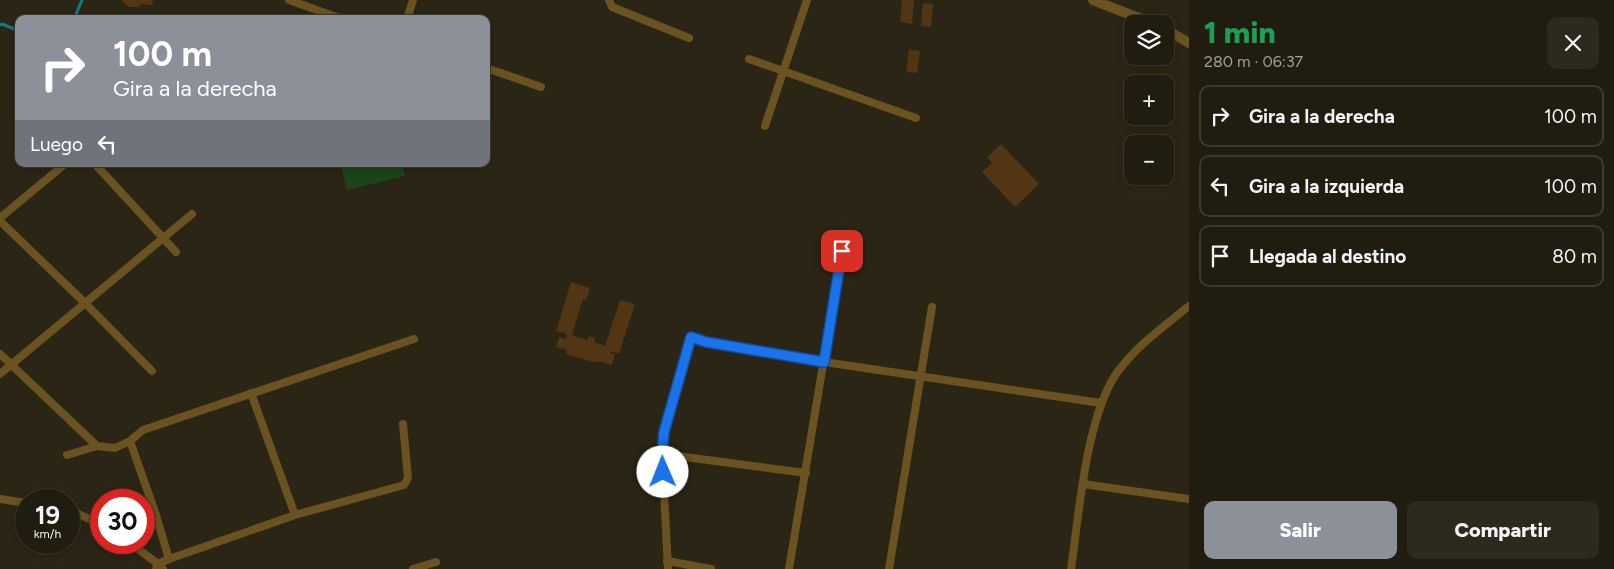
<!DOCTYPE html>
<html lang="es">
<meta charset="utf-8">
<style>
body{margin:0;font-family:Figtree,sans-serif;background:#2d291d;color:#f1f3f6;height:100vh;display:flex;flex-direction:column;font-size:19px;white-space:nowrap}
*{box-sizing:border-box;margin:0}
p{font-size:16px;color:#a2a19e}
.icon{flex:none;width:28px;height:28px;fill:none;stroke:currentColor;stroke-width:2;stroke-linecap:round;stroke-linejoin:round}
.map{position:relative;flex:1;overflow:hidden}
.side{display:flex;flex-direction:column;background:#201c0f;width:425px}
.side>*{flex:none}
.top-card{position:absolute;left:15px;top:15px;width:475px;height:152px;border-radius:10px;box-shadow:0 2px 8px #0003,0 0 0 1px #3d3a2f;background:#8c9099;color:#fff;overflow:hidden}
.buttons{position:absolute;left:1124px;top:15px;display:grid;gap:10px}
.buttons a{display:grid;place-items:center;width:50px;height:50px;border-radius:10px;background:#201c0f;box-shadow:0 2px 8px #0003,0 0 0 1px #3d3a2f;font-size:25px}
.speed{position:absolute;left:15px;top:489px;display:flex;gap:10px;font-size:25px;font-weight:700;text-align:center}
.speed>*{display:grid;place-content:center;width:65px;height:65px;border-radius:50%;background:#201c0f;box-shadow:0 2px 8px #0003,0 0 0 1px #3d3a2f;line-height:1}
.speed small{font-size:12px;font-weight:400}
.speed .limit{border:8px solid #d22;background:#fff;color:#111}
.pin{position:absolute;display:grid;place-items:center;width:42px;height:42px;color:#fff;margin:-21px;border-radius:10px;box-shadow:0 2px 8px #0006}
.me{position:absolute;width:55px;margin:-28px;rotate:359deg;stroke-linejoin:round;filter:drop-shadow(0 0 4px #0008)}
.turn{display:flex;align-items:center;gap:18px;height:105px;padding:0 15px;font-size:22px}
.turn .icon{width:65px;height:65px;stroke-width:2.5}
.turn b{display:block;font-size:35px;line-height:42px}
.then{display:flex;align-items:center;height:48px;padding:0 15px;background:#0003;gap:10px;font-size:19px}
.round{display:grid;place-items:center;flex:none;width:52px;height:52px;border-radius:10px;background:#2d291d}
.headline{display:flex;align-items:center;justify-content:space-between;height:85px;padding:0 15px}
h1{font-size:30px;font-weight:800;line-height:38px;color:#1e9e55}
.cta{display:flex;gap:10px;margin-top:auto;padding:10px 15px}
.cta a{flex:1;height:58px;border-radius:10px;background:#8c9099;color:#fff;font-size:20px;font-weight:800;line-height:58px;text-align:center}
.cta a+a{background:#2d291d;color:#f1f3f6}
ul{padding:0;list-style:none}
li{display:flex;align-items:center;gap:15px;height:62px;margin:0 10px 8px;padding:0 5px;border:2px solid #3d3a2f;border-radius:10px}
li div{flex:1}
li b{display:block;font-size:19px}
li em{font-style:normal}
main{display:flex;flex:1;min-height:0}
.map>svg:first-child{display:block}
.green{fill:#1b4419}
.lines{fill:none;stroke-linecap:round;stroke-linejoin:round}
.stream{stroke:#177880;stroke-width:3}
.building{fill:#523614}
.minor{stroke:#6b5321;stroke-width:8}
.tertiary{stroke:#6b5321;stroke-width:10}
.route-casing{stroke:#114b97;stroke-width:12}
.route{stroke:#1a73e8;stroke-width:9}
</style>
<main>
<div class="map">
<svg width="1189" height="569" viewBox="0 0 1189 569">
<rect width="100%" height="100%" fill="#2a2514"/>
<path class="green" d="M 341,164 L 402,164 L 405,176 L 347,190 Z"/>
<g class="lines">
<path class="stream" d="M 74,19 L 82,0
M 0,25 L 2,24 L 19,31"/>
</g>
<path class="building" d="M 121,0 L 153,0 L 152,5 L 141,4 L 140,7 L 128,7 Z
M 902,0 L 914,0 L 912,24 L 900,22 Z
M 923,3 L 933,4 L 931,27 L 921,26 Z
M 909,49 L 920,51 L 917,73 L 906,72 Z
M 1001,144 L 1039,184 L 1015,207 L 982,172 L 992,163 L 987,157 Z
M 571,282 L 590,288 L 586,300 L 583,299 L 572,335 L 587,340 L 589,336 L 595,338 L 594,342 L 605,346 L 620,300 L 635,304 L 619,354 L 611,351 L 610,353 L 615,354 L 612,365 L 597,361 L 596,363 L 566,354 L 567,350 L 556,347 L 559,337 L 566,339 L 567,334 L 556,331 Z"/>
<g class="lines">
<path class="minor" d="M 289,0 L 342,19
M 609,0 L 612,7 L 689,38
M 407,19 L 413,0
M 749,59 L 916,118
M 486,68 L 541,87
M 765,126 L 807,0
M 95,164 L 176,252
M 0,218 L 65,164
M 0,221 L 85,303 L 152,371
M 0,354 L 97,446
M 0,374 L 192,214
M 251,393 L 295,515
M 130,441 L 155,512 L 169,559
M 662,454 L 806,473
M 67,455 L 97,446 L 115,448 L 130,441 L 143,430 L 414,339
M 1083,484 L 1189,499
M 0,499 L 26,503
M 69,510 L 101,524
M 129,542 L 158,564 L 163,569
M 667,561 L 711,569
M 156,569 L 158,564 L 169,559 L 295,515 L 404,485 L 408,478 L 403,424
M 413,569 L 436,562
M 668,569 L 662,454 L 664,432 L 691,337 L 706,342 L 824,362 L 1101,403
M 789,569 L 842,251
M 889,569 L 932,307
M 1071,569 C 1079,515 1086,413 1119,370 C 1138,345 1164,326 1189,306"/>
<path class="tertiary" d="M 1093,0 L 1154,24
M 1165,29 L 1189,43"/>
</g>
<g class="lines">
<defs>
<path id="route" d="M 663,472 L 662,454 L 664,432 L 691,337 L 706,342 L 824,362 L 842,251"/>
</defs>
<use href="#route" class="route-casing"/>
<use href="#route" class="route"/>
</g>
</svg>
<div class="buttons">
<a><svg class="icon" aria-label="layers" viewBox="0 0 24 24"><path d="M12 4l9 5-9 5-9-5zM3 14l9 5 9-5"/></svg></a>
<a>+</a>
<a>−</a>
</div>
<div class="speed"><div>19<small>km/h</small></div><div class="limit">30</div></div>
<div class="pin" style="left:842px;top:251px;background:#d93025"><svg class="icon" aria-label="arrive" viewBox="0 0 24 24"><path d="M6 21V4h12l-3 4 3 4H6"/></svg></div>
<svg class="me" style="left:663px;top:472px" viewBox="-20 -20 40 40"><circle r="19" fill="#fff"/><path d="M0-13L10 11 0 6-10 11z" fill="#1a73e8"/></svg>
<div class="top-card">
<div class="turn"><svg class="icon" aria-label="right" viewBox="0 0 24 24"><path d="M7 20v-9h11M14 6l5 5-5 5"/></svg><div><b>100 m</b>Gira a la derecha</div></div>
<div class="then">Luego<svg class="icon" aria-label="left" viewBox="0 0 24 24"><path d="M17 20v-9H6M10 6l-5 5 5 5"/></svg></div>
</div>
</div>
<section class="side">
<div class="headline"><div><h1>1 min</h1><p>280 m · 06:37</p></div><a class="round"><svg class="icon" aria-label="close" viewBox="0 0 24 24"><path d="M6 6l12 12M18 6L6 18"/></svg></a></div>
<ul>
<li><svg class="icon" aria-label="right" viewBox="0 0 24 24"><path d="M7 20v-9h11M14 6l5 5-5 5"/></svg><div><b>Gira a la derecha</b></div><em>100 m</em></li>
<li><svg class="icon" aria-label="left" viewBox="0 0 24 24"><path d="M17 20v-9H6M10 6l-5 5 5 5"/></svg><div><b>Gira a la izquierda</b></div><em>100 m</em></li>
<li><svg class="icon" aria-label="arrive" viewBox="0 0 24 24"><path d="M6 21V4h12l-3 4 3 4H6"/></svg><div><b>Llegada al destino</b></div><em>80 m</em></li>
</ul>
<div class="cta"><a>Salir</a><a>Compartir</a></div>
</section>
</main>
